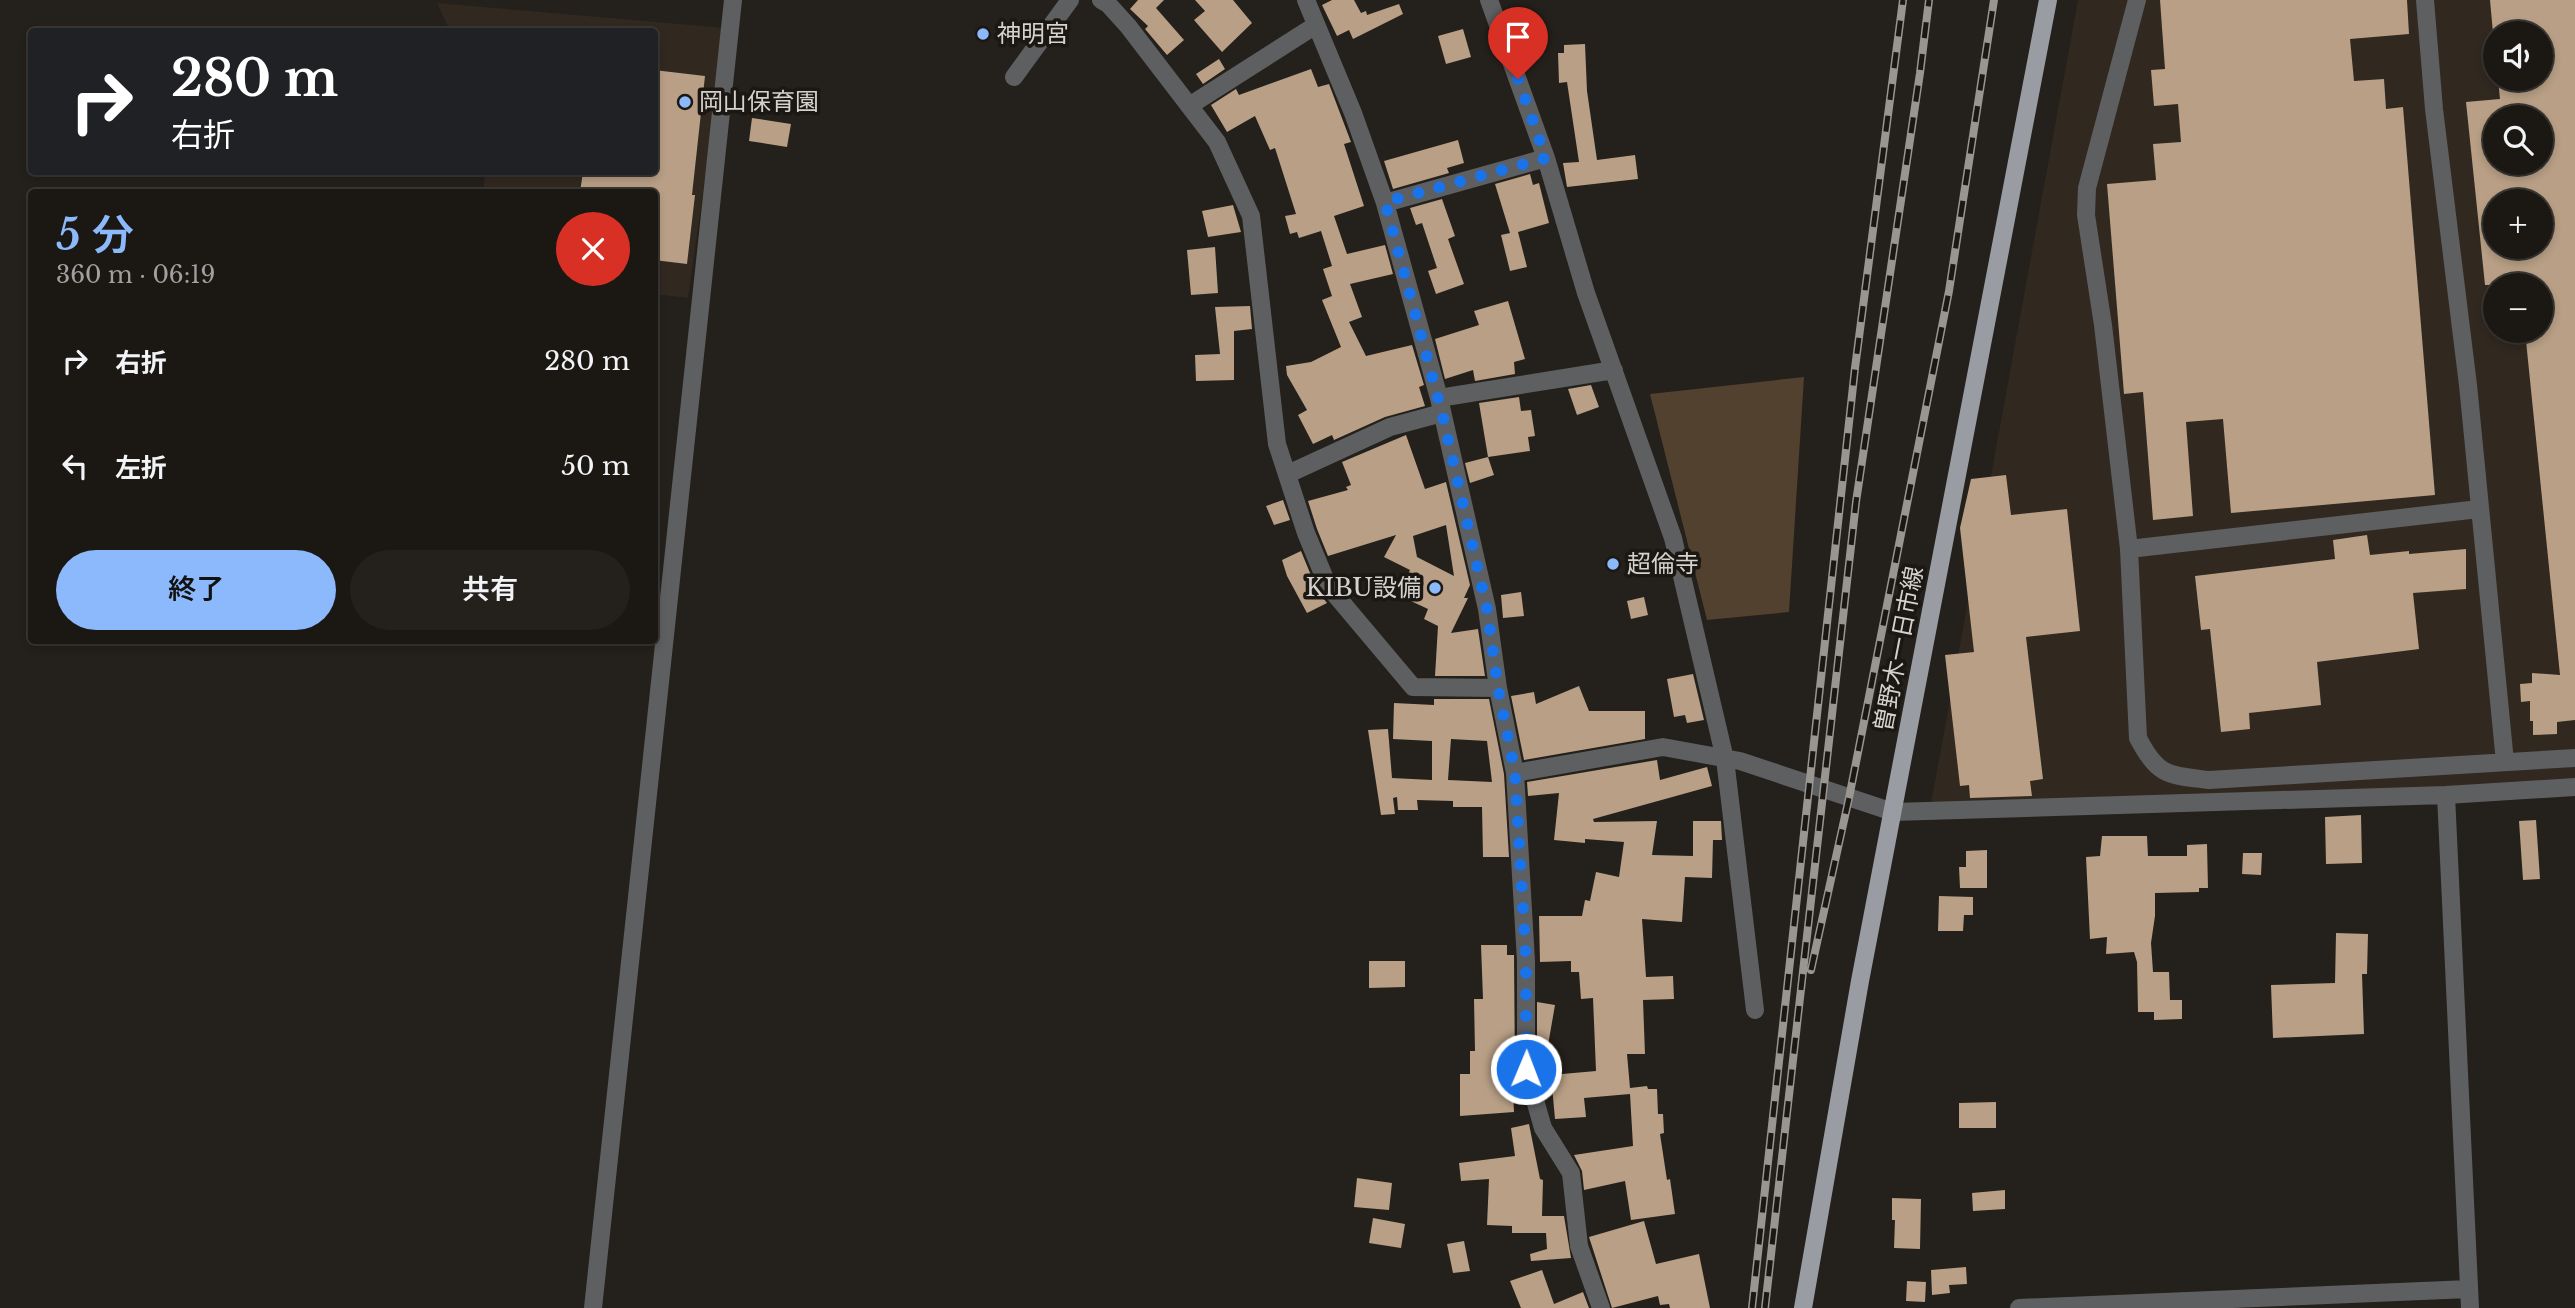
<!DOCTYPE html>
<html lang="ja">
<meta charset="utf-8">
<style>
body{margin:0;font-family:"Libre Baskerville","Noto Sans JP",serif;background:#24211d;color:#f1f3f6;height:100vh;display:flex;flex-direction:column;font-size:26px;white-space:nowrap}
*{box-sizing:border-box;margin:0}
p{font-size:23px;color:#a0a0a0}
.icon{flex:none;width:38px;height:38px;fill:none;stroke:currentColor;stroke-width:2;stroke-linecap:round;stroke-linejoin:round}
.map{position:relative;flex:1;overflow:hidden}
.sheet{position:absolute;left:28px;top:189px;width:630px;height:455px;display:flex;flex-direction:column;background:#1b1814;border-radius:7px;box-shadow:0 4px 10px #0003,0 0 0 2px #393734}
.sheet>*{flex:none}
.hud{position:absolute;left:28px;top:28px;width:630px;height:147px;border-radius:7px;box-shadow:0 4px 10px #0003,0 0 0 2px #393734;background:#202124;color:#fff;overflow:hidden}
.buttons{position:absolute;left:2483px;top:21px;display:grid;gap:14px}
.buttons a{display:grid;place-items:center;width:70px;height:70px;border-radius:50%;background:#1b1814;box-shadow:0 4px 10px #0003,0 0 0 2px #393734;font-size:35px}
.pin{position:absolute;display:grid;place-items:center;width:60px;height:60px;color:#fff;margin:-72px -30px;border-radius:50% 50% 50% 0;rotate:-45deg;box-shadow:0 0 7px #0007}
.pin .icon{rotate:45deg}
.me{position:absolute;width:77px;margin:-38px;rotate:1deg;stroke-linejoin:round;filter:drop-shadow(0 0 5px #0008)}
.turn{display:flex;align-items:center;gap:24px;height:147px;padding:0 28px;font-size:32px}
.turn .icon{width:91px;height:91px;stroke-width:2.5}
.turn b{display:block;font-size:49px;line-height:60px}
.round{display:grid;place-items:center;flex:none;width:74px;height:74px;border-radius:37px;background:#24211d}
.headline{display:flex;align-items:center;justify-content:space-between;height:119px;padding:0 28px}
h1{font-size:42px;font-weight:600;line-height:52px;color:#8cb9fc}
.cta{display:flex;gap:14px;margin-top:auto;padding:14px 28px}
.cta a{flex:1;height:80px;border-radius:42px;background:#8cb9fc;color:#111;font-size:28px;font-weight:600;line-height:80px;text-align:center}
.cta a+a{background:#24211d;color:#f1f3f6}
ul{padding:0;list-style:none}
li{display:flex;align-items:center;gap:21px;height:105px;padding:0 28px}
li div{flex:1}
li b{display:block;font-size:26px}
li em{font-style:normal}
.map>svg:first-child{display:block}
.built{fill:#312820;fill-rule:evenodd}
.green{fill:#52412f}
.building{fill:#b89f85;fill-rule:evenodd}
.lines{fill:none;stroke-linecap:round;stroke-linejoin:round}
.minor{stroke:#5d5f61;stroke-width:18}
.major{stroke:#999da3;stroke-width:18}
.rail-casing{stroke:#999692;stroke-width:8}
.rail{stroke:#1b1712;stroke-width:5;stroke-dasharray:16;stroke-linecap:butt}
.route{stroke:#1a73e8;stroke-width:12;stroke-dasharray:0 21.6}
.poi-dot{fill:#8cb9fc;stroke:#1b1712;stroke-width:2.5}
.labels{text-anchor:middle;stroke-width:7;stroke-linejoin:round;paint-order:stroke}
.poi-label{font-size:24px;fill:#d4d1ce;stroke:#1b1712;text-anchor:start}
.street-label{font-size:24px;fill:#d4d1ce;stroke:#1b1712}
</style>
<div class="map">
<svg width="2575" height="1308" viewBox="0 0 2575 1308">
<rect width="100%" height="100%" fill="#24201b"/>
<path class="built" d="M 2078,0 L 2575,0 L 2575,779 L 1928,820 ZM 2496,33 L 2541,33 L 2541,79 L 2496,79 ZM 2496,117 L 2541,117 L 2541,163 L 2496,163 ZM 2496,201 L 2541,201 L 2541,247 L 2496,247 ZM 2496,285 L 2541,285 L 2541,331 L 2496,331 Z
M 437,3 L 726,28 L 688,298 L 655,294 L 654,192 L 483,192 L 485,172 L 654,172 L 654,32 L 450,31 Z"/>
<path class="green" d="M 1804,377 L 1789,612 L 1707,620 L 1650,394 Z"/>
<path class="building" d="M 1138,0 L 1164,0 L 1156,8 L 1184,40 L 1167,55 L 1145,29 L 1148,26 L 1130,9 Z
M 1195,0 L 1233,0 L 1252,23 L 1222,52 L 1194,20 L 1205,11 Z
M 1332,0 L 1354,0 L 1361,13 L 1366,11 L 1367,15 L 1399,4 L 1403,14 L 1353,39 L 1349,30 L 1337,36 L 1322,5 Z
M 2160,0 L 2407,0 L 2409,34 L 2350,39 L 2354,81 L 2384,79 L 2386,109 L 2403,107 L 2435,495 L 2231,513 L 2223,419 L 2186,422 L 2193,516 L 2153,520 L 2143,392 L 2124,394 L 2107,184 L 2156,180 L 2153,144 L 2181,142 L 2178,104 L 2154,106 L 2151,70 L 2165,69 Z
M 2490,0 L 2575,0 L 2575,720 L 2557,722 L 2557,734 L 2533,735 L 2533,721 L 2530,721 L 2530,701 L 2521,702 L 2520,684 L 2532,683 L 2532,673 L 2560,675 L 2525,331 L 2541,331 L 2541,285 L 2485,285 L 2466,102 L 2500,99 L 2498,79 L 2541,79 L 2541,33 L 2493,33 ZM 2496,117 L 2541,117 L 2541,163 L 2496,163 ZM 2496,201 L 2541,201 L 2541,247 L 2496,247 Z
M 1463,29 L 1471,57 L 1446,64 L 1438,36 Z
M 1585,44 L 1587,91 L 1597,160 L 1635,155 L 1638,179 L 1567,187 L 1563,163 L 1579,162 L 1567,82 L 1559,83 L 1558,53 L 1564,53 L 1564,45 Z
M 1219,59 L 1225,69 L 1203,84 L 1196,74 Z
M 1311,69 L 1318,87 L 1329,84 L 1351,142 L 1344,144 L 1364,206 L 1334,216 L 1347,254 L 1385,245 L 1393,274 L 1350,284 L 1362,317 L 1349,322 L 1366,356 L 1412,345 L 1424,385 L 1419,387 L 1425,406 L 1385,417 L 1334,440 L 1332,435 L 1313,444 L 1298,415 L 1307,410 L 1287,375 L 1286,366 L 1311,362 L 1341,347 L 1322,300 L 1332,296 L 1323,269 L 1332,266 L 1321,231 L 1299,238 L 1297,232 L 1290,234 L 1285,216 L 1296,214 L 1275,148 L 1270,150 L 1255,116 L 1227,132 L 1211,105 L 1236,89 L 1239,95 Z
M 654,70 L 705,76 L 692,195 L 695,195 L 687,264 L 654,260 L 654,192 L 580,192 L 583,172 L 654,172 Z
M 752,118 L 791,124 L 787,147 L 749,141 Z
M 1458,140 L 1464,163 L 1447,168 L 1449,173 L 1393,189 L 1384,161 Z
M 1530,174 L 1533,185 L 1539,183 L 1549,223 L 1518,232 L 1527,267 L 1510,271 L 1501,235 L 1510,233 L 1495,184 Z
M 1442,199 L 1455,236 L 1448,239 L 1464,284 L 1436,294 L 1428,271 L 1437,268 L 1422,223 L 1416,225 L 1410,208 Z
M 1233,205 L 1241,232 L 1208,237 L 1202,211 Z
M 1215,247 L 1218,293 L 1191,295 L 1187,250 Z
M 1508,301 L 1525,359 L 1514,362 L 1515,374 L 1475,381 L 1473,370 L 1445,379 L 1435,339 L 1479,325 L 1474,311 Z
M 1250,306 L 1252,329 L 1234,331 L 1234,380 L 1196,381 L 1195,355 L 1220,354 L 1215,307 Z
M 1591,385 L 1599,407 L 1577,415 L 1568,389 Z
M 1519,397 L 1521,411 L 1531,410 L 1535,436 L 1528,437 L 1530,451 L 1488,457 L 1494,475 L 1470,483 L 1465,463 L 1488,457 L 1479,403 Z
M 1406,435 L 1425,489 L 1446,482 L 1470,585 L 1464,598 L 1468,598 L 1451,633 L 1478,629 L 1485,676 L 1435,676 L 1438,626 L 1424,619 L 1428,609 L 1398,595 L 1410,570 L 1384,557 L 1396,535 L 1328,556 L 1317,529 L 1308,501 L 1348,490 L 1346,487 L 1351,485 L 1342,462 ZM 1446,525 L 1454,576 L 1417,557 L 1413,536 Z
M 2006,475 L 2011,515 L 2067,509 L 2080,631 L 2026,637 L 2043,779 L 2030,781 L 2032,796 L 1970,798 L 1969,785 L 1960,786 L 1945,655 L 1974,652 L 1960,528 L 1971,479 Z
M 1283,500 L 1290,520 L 1274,525 L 1266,506 Z
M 2367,535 L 2370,555 L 2409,551 L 2409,554 L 2466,549 L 2466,589 L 2413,593 L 2419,649 L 2317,662 L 2321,705 L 2249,713 L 2250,729 L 2221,732 L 2210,629 L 2201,630 L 2195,576 L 2335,559 L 2333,540 Z
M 1301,551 L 1317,590 L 1327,603 L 1307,613 L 1287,576 L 1282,560 Z
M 1521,592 L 1524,616 L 1503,618 L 1501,595 Z
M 1644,597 L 1648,615 L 1631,619 L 1627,601 Z
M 1693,674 L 1704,720 L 1687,723 L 1685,715 L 1674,717 L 1667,679 Z
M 1579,686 L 1589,711 L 1645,711 L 1645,739 L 1524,760 L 1511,696 L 1534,692 L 1536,704 Z
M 1434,699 L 1489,699 L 1504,774 L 1509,857 L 1483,857 L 1482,807 L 1453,807 L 1453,801 L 1417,800 L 1418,810 L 1398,810 L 1397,797 L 1393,798 L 1395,814 L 1381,815 L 1368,730 L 1388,729 L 1392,778 L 1432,780 L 1432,741 L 1393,739 L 1394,703 L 1434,705 ZM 1451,739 L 1487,741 L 1492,782 L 1448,780 Z
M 1657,760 L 1660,780 L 1707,767 L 1712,786 L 1593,819 L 1594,822 L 1657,821 L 1652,855 L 1693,856 L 1693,821 L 1721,821 L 1722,840 L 1713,840 L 1712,878 L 1685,877 L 1682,922 L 1642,919 L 1646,977 L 1673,976 L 1674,999 L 1643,1000 L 1645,1054 L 1627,1054 L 1630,1088 L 1647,1086 L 1648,1089 L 1657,1089 L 1658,1114 L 1663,1114 L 1664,1133 L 1660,1134 L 1667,1180 L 1670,1179 L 1675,1214 L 1631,1220 L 1625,1181 L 1584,1190 L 1582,1171 L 1574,1155 L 1633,1146 L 1630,1094 L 1584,1098 L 1586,1117 L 1555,1119 L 1551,1075 L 1596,1071 L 1593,998 L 1581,999 L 1579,972 L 1571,972 L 1571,961 L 1540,962 L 1539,916 L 1582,916 L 1585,900 L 1590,901 L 1596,872 L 1619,877 L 1624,842 L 1585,839 L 1585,843 L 1554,840 L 1559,793 L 1528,796 L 1527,782 Z
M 2361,815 L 2362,863 L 2326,864 L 2325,817 Z
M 2536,820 L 2540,879 L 2523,880 L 2519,821 Z
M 2102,836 L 2147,836 L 2148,856 L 2187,856 L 2187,845 L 2207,844 L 2208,888 L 2199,888 L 2199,892 L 2155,893 L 2155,916 L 2151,943 L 2153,972 L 2169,972 L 2170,1000 L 2182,1000 L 2182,1019 L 2154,1020 L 2154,1012 L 2138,1012 L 2137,962 L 2134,952 L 2106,954 L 2107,937 L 2090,939 L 2086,857 L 2100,856 Z
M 1987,850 L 1987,888 L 1960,888 L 1959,867 L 1966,867 L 1966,851 Z
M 2243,853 L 2262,853 L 2261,875 L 2242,874 Z
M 1939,896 L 1973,897 L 1973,915 L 1964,915 L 1963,931 L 1938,931 Z
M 2336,933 L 2368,934 L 2367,974 L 2362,974 L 2364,1034 L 2273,1038 L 2271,985 L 2335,983 Z
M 1481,945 L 1507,945 L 1507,955 L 1514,955 L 1515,1073 L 1512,1073 L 1514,1112 L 1460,1116 L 1460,1074 L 1470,1074 L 1470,1051 L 1475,1051 L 1474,999 L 1483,999 Z
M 1369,961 L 1405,961 L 1405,987 L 1369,988 Z
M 1537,1002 L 1555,1005 L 1547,1051 L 1552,1051 L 1551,1074 L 1539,1074 L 1537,1067 Z
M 1996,1102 L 1996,1128 L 1959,1128 L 1959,1103 Z
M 1529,1124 L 1540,1179 L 1543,1180 L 1542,1216 L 1564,1216 L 1571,1258 L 1531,1261 L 1530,1254 L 1547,1249 L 1546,1233 L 1512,1233 L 1512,1226 L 1487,1225 L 1489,1179 L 1461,1181 L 1459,1163 L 1515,1156 L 1511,1128 Z
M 1357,1178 L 1392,1183 L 1389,1210 L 1354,1207 Z
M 2005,1190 L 2005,1209 L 1973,1211 L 1972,1193 Z
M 1892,1198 L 1921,1199 L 1920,1249 L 1894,1248 L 1895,1220 L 1892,1220 Z
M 1373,1218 L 1405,1224 L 1401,1248 L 1369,1243 Z
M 1644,1221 L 1656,1264 L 1699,1254 L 1710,1308 L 1670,1308 L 1669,1304 L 1660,1305 L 1658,1296 L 1612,1308 L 1589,1237 Z
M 1464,1241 L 1470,1271 L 1453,1273 L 1447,1244 Z
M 1966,1267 L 1967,1284 L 1949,1285 L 1950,1293 L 1932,1295 L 1931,1270 Z
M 1542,1270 L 1554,1304 L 1583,1292 L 1589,1308 L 1521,1308 L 1510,1281 Z
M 1907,1281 L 1926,1282 L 1925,1302 L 1906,1301 Z"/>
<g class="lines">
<path class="minor" d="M 1101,0 L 1108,4 L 1128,26 L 1217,142 L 1251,216 L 1277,444 L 1306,533 L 1328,586 L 1413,687 L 1498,688
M 1306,0 L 1353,113 L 1385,203 L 1439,398 L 1487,609 L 1498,688 L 1515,773 L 1526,961 L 1526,1069 L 1543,1128 L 1571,1173 L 1579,1246 L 1601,1308
M 1489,0 L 1546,158 L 1586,293 L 1673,538 L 1725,759 L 1755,1010
M 2137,0 L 2087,188 L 2086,215 L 2103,325 L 2129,549 L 2138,738 C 2158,777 2169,775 2209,780 L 2575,758
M 2425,0 L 2434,109 L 2468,385 L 2505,762
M 1014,77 L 1070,0
M 1189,106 L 1316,25
M 1385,203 L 1546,158
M 1439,398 L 1614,370
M 1288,474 L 1390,427 L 1442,413
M 2129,549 L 2479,509
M 1515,773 L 1663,747 L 1740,761 L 1893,812 L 2446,795 L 2575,787
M 2446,795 L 2470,1308
M 593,1308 L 733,0
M 2019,1308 L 2469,1289"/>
<path class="major" d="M 1803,1308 L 1860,981 L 2048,0"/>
<defs>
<path id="rail" d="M 1811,970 L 1849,798 L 1949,291 L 1994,0
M 1752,1308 L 1855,368 L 1903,0
M 1765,1308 L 1856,502 L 1920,73 L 1929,0"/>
</defs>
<use href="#rail" class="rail-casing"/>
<use href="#rail" class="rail"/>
</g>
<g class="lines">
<path class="route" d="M 1518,79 L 1546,158 L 1385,202 L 1442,413 L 1487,609 L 1498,688 L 1515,773 L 1526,961 L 1526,1069"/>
</g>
<g class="poi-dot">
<circle cx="983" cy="34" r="7"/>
<circle cx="685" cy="102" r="7"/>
<circle cx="1613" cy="564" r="7"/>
<circle cx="1435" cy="588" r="7"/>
</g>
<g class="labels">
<g class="poi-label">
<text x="997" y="42">神明宮</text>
<text x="699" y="110">岡山保育園</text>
<text x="1627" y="572">超倫寺</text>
<text x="1421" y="596" text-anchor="end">KIBU設備</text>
</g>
<g class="street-label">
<text transform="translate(1899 649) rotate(-79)" y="8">曽野木一日市線</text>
</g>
</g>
</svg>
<div class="buttons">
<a><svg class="icon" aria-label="sound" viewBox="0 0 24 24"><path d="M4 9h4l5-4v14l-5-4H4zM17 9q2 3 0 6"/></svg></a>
<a><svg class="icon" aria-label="search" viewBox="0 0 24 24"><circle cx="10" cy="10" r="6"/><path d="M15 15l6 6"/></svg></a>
<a>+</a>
<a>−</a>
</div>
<div class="pin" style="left:1518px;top:79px;background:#d93025"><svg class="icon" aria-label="arrive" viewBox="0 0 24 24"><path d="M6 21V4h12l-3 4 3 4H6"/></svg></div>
<svg class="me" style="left:1526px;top:1069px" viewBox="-20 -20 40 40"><circle r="17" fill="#1a73e8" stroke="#fff" stroke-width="3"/><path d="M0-11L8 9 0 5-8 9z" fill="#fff"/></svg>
<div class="hud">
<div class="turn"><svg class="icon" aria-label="right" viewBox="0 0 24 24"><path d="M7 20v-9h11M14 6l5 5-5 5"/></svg><div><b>280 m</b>右折</div></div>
</div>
<section class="sheet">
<div class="headline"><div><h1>5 分</h1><p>360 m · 06:19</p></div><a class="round" style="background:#d93025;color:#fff"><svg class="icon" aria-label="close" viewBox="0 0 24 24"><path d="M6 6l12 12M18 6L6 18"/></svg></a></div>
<ul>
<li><svg class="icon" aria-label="right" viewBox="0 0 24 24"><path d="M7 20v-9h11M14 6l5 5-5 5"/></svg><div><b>右折</b></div><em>280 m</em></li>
<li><svg class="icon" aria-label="left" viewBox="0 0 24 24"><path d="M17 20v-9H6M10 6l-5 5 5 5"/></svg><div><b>左折</b></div><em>50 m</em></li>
</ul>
<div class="cta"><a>終了</a><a>共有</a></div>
</section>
</div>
